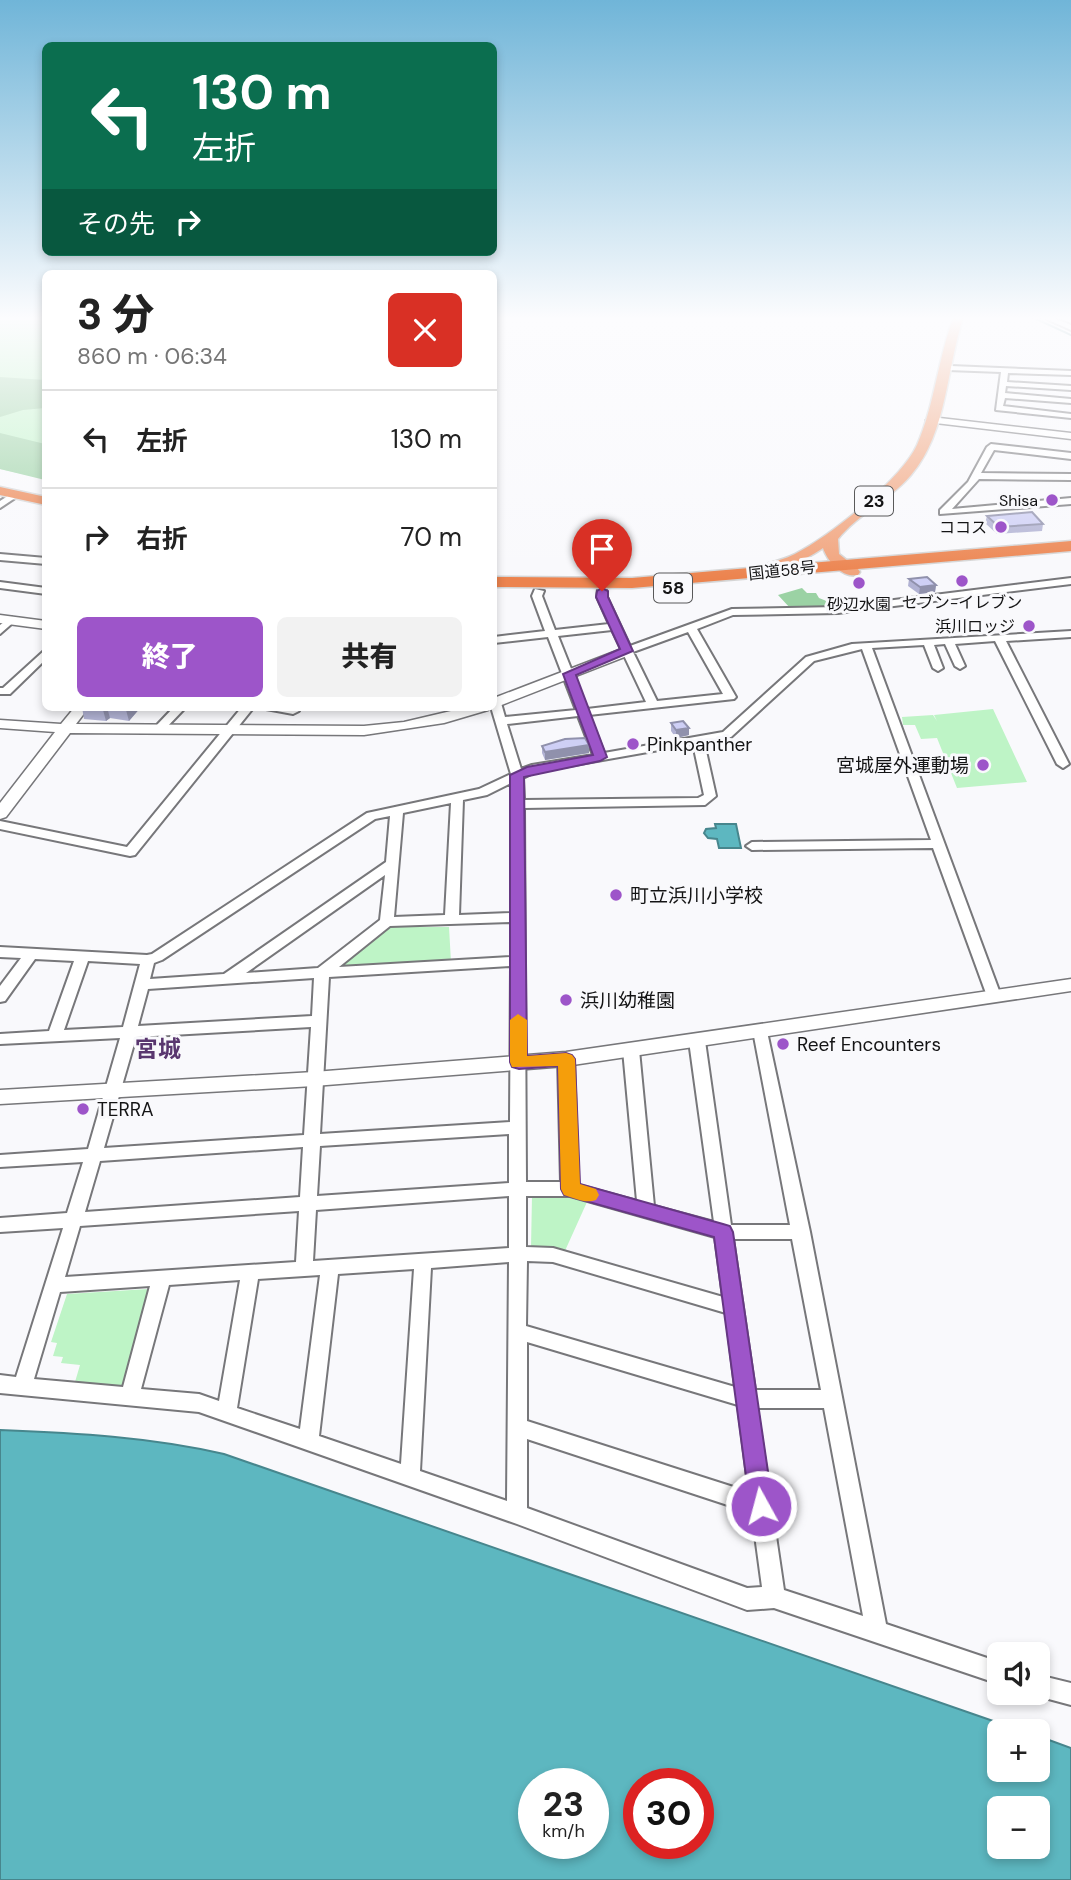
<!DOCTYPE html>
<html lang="ja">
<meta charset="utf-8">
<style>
body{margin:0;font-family:"DM Sans","Noto Sans JP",sans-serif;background:#f2f2f2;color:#222;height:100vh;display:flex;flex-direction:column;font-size:26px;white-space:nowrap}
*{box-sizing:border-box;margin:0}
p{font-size:23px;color:#767676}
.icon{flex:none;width:38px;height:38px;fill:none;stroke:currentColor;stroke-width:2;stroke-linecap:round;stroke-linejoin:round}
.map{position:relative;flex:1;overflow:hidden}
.panel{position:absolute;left:42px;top:270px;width:455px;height:441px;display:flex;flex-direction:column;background:#fff;border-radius:10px;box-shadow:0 4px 10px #0003}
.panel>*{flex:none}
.banner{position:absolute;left:42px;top:42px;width:455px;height:214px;border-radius:10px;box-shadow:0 4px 10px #0003;background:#0b6e4f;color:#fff;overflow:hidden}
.controls{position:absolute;left:987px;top:1642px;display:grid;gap:14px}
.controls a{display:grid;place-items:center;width:63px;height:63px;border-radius:10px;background:#fff;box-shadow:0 4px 10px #0003;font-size:35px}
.speed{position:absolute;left:518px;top:1768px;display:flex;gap:14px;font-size:35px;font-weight:700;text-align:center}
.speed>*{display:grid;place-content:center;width:91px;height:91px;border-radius:50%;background:#fff;box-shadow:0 4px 10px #0003;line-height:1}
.speed small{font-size:18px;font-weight:400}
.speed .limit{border:10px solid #d22;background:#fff;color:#111}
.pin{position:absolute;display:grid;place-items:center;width:60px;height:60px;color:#fff;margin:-72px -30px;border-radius:50% 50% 50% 0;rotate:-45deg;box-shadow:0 0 7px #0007}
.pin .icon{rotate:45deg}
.me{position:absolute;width:77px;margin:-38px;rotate:353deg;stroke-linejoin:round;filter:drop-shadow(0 0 5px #0008)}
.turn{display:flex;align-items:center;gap:24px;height:147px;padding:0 35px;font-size:32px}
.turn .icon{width:91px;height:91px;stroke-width:2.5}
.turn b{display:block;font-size:49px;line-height:60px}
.then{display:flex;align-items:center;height:66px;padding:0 35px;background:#0003;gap:14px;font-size:26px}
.round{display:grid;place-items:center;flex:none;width:74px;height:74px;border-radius:10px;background:#f2f2f2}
.head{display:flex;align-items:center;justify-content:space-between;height:119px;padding:0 35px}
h1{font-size:42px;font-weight:800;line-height:52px}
.action{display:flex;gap:14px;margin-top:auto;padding:14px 35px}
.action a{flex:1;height:80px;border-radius:10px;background:#9d55c9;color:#fff;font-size:28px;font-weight:800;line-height:80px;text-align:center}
.action a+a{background:#f2f2f2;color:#222}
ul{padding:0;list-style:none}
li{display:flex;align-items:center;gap:21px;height:98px;padding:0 35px;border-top:2px solid #e0e0e0}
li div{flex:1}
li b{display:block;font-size:26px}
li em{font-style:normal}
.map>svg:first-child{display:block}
.green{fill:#bef4c6}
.forest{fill:#9bd2a4}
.water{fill:#5db7c0;stroke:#47868d;stroke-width:2;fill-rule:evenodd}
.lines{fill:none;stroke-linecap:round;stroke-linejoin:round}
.stream{stroke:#47868d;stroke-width:2}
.minor-casing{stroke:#77777a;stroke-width:4}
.tertiary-casing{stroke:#77777a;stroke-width:3}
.primary-casing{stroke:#d5d5d5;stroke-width:3}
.trunk-casing{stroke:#d5d5d5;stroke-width:3}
.minor{fill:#fff;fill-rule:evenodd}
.tertiary{fill:#fff;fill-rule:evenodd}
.primary{fill:#f1a27a;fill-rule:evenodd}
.trunk{fill:#ec834e;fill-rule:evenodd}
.wall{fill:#b1b2d3}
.shaded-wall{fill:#9091ac}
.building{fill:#cecff5;stroke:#9091ac;stroke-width:2}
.route{fill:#9d55c9;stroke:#663783;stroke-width:2}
.slow{fill:#f59e0b}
.poi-dot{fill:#9d55c9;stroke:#f9f9fc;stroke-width:2.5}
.labels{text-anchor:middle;stroke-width:6;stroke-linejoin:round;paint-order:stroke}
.far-poi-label{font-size:16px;fill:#141415;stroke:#f9f9fc;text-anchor:end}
.far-street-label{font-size:16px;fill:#141415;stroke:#f9f9fc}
.shield{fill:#f9f9fc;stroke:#59595a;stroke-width:2}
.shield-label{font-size:18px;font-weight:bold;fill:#141415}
.poi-label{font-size:19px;fill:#141415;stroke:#f9f9fc;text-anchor:start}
.quarter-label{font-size:23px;font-weight:bold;fill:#59366f;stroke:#f9f9fc}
</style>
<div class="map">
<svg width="1071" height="1880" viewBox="0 0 1071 1880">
<rect width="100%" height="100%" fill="#f9f9fc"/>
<path class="green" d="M 0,316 L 45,316 L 45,479 L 0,469 Z
M 993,709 L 1027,782 L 957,788 L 937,738 L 921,739 L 915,725 L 903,725 L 902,717 L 933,715 L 937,721 L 934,715 Z
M 389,927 L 449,927 L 451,962 L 341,969 L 338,965 Z
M 563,1195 L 587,1202 L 564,1253 L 547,1247 L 531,1247 L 532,1196 Z
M 148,1289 L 123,1386 L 75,1382 L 80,1365 L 61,1363 L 63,1357 L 53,1356 L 57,1343 L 51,1342 L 67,1294 Z"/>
<path class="forest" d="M 0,377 L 45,380 L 45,408 L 23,410 L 0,417 Z
M 0,433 L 45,444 L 45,480 L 0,469 Z
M 802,588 L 807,593 L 816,593 L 819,598 L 829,602 L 828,608 L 791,609 L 778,595 Z"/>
<path class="water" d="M 715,824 L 736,824 L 741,848 L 719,848 L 717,839 L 708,838 L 704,833 L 706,829 L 716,828 Z
M 0,1430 C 76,1433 150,1437 224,1454 L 1022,1731 L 999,1731 L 999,1769 L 1038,1769 L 1038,1736 L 1071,1748 L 1071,1880 L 0,1880 ZM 534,1783 L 593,1783 L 593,1843 L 534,1843 ZM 639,1783 L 698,1783 L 698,1843 L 639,1843 ZM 999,1808 L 1038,1808 L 1038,1846 L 999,1846 Z"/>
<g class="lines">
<path class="stream" d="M 1030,316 L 1071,335"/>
<defs>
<path id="minor" d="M 1040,316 L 1048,316 L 1071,325 L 1071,330 Z
M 951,366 L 1071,371 L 1071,375 L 1008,373 L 1007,382 L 1071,386 L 1071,390 L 1006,386 L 1005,393 L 1071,399 L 1071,403 L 1005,398 L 1003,406 L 1071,414 L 1071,418 L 996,410 L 1001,372 L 948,370 L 947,368 Z
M 991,444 L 1071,453 L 1071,459 L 994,450 L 981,473 L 1071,474 L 1071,480 L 979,479 L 952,509 L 1071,498 L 1071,504 L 940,514 L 940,510 L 968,482 L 987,447 Z
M 14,492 L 21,494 L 0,508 L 0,501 Z
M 0,554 L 46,558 L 46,564 L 0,560 Z
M 1071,578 L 1071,584 L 838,613 L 733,615 L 697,629 L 736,697 L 734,699 L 589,715 L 604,753 L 723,732 L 806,657 L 852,644 L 1071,631 L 1071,637 L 1006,641 L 1069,764 L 1063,768 L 1057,764 L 995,641 L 955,644 L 965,666 L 960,669 L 955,666 L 945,644 L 934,645 L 943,668 L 938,671 L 933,668 L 924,645 L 872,648 L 1001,996 L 999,1000 L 994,1001 L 987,996 L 933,848 L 752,850 L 746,846 L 752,842 L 931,840 L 862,649 L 814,661 L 731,737 L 704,742 L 716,796 L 705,805 L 524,808 L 526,1182 L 561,1182 L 558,1059 L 561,1055 L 571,1055 L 574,1059 L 578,1185 L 637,1201 L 623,1050 L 626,1046 L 636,1046 L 639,1050 L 654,1206 L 714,1222 L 689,1041 L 692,1037 L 702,1037 L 705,1041 L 731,1225 L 790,1225 L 753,1031 L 756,1027 L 766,1027 L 810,1232 L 886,1624 L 999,1662 L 999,1684 L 774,1608 L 747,1610 L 517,1524 L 199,1412 L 0,1393 L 0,1375 L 16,1377 L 63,1228 L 0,1232 L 0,1218 L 67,1213 L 83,1162 L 0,1167 L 0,1155 L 88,1149 L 120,1038 L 0,1044 L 0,1034 L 49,1031 L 74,961 L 35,959 L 5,1001 L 0,1002 L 0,986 L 21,958 L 0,957 L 0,947 L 147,955 L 152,954 L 367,813 L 479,789 L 511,774 L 491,707 L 494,707 L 494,700 L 501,703 L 505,717 L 576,710 L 548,637 L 494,643 L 494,637 L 545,631 L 532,596 L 535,589 L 544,591 L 542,596 L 555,630 L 609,624 L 597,597 L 598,589 L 606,589 L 607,597 L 630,646 L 732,609 L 838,607 ZM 612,630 L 646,702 L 587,709 L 558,636 ZM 688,632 L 723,694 L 657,701 L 633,652 ZM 578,716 L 593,755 L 532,765 L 521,769 L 507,724 ZM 693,744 L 704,795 L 698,798 L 524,800 L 523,778 L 535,772 ZM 511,783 L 511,913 L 459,915 L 463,800 L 487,795 ZM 451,803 L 445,915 L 394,917 L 403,813 ZM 390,816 L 386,862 L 224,974 L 150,979 L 154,963 L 162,960 L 375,819 ZM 385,875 L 380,920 L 318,968 L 246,973 ZM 511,922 L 511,957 L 339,967 L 390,926 ZM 88,961 L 140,964 L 123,1027 L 64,1030 ZM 511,966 L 510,1122 L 320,1134 L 329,977 ZM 314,978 L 312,1016 L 138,1026 L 148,989 ZM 311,1027 L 304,1135 L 104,1148 L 136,1037 ZM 509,1134 L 509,1183 L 317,1196 L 320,1146 ZM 303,1147 L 300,1197 L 85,1212 L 100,1161 ZM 509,1196 L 509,1248 L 313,1261 L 316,1210 ZM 526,1196 L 570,1196 L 715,1237 L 723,1297 L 553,1248 L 526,1247 ZM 299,1211 L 296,1262 L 65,1277 L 80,1226 ZM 733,1239 L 792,1239 L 821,1390 L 755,1390 ZM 527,1261 L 553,1262 L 726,1313 L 735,1387 L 526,1326 ZM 509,1262 L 507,1501 L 420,1471 L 431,1268 ZM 414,1269 L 401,1464 L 319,1436 L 338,1274 ZM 320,1275 L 300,1429 L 237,1408 L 258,1279 ZM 240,1280 L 219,1401 L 199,1394 L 141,1389 L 169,1285 ZM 150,1286 L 123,1387 L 34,1379 L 60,1292 ZM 527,1342 L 738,1405 L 749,1492 L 527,1421 ZM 757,1408 L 824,1408 L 863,1616 L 784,1590 ZM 527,1439 L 752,1513 L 762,1587 L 747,1588 L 527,1508 Z
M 0,582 L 46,588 L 46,594 L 0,588 Z
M 11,617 L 16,620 L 0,634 L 0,625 Z
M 46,649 L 46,659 L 10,694 L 0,694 L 0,688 L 3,688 Z
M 174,707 L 186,707 L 164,730 L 156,730 L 156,726 Z
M 242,707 L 254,707 L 135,855 L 130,856 L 0,829 L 0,821 L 127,847 Z
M 264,707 L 290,707 L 299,711 L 293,714 L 266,709 Z
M 1038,1675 L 1071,1683 L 1071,1705 L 1030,1694 L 1029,1692 L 1038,1692 Z"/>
<path id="tertiary" d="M 931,417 L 1071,433 L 1071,439 L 927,422 L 926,420 Z
M 0,615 L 46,621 L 46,629 L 0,623 Z
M 627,647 L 634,651 L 632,654 L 499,706 L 493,707 L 494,698 Z
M 75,707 L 89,707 L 76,724 L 364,726 L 404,722 L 468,707 L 490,707 L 488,710 L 444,723 L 364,735 L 70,733 L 6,817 L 0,819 L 0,803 L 55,732 L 0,728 L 0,720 L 61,724 Z
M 1071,979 L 1071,991 L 566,1066 L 314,1086 L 0,1104 L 0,1090 L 314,1072 L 566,1052 Z"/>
<path id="primary" d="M 954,316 L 964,316 C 946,367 948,432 911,475 C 890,500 858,514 838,539 L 839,554 L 858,569 L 860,572 L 858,575 C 842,578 828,562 823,548 C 807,559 768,579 749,575 L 747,572 L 749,569 C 763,564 781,561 795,554 C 830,536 901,480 917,445 C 935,404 938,357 954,316 Z"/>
<path id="trunk" d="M 0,487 L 46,497 L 46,505 L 0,495 Z
M 1071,541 L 1071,551 L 632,588 L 494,587 L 494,577 L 632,578 Z"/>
</defs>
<use href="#minor" class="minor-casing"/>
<use href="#tertiary" class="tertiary-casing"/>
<use href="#primary" class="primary-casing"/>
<use href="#trunk" class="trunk-casing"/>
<use href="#minor" class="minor"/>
<use href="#tertiary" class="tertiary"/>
<use href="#primary" class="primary"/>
<use href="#trunk" class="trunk"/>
</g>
<path class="wall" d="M 987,516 L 1043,524 L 1042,531 L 997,534 L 985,523 Z
M 909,579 L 936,585 L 935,592 L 919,594 L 908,586 Z
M 82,707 L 141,707 L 129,721 L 110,718 L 106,721 L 84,719 Z
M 671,723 L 689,735 L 676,738 L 671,731 Z
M 542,746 L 589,753 L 545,760 L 542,753 Z"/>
<path class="shaded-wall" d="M 936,585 L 935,592 L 919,594 L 920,587 Z
M 107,707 L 110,718 L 106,721 L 103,710 Z
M 129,707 L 141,707 L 129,721 L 126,710 Z
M 689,728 L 689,735 L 676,738 L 676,730 Z
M 589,745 L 589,753 L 545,760 L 545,752 Z"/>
<path class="building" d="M 1032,512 L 1043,524 L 999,527 L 987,516 Z
M 927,577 L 936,585 L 920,587 L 909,579 Z
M 82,707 L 106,707 L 103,710 Z
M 110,707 L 129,707 L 126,710 Z
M 683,721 L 689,728 L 676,730 L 671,723 Z
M 585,738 L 589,745 L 545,752 L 542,746 L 565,739 Z"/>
<linearGradient id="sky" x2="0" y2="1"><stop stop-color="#70b5d8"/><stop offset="0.55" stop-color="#fcfcfe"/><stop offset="1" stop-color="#fcfcfe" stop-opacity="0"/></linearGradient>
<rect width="1071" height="579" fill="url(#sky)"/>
<path class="route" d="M 602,588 L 608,591 L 608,597 L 633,651 L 576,675 L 607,757 L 600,761 L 524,777 L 527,1056 L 566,1053 L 572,1055 L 575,1059 L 580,1184 L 723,1224 L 730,1226 L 733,1232 L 773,1506 L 770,1514 L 761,1517 L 753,1514 L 750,1506 L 714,1237 L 564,1195 L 561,1189 L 558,1066 L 519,1069 L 512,1067 L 510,1062 L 510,775 L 527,767 L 593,755 L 563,674 L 620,649 L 596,597 L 597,591 Z"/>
<path class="slow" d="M 518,1014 L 527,1020 L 527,1056 L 566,1053 L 572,1055 L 575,1059 L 580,1184 L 596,1189 L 599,1195 L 596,1200 C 586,1204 574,1198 564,1195 L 561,1189 L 558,1066 L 512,1067 L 510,1062 L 510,1020 Z"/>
<g class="poi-dot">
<circle cx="1052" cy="500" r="7"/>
<circle cx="1001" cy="527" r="7"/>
<circle cx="962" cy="581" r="7"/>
<circle cx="859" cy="583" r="7"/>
<circle cx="1029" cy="626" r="7"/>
<circle cx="633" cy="744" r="7"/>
<circle cx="983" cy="765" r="7"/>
<circle cx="616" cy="895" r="7"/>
<circle cx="566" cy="1000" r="7"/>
<circle cx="783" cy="1044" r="7"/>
<circle cx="83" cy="1109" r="7"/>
</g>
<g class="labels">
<g class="far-poi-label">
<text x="1038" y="506">Shisa</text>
<text x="987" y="533">ココス</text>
<text x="962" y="608" text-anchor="middle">セブン-イレブン</text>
<text x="859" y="610" text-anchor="middle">砂辺水園</text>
<text x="1015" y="632">浜川ロッジ</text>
</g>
<g class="far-street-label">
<text transform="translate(782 570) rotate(-6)" y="6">国道58号</text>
</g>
<g class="shield">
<rect x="855" y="486.5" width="38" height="29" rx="5"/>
<rect x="654" y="573.5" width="38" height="29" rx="5"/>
</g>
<g class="shield-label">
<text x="874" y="507">23</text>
<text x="673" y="594">58</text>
</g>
<g class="poi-label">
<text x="647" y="751">Pinkpanther</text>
<text x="969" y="772" text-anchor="end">宮城屋外運動場</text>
<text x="630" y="902">町立浜川小学校</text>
<text x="580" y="1007">浜川幼稚園</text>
<text x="797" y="1051">Reef Encounters</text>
<text x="97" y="1116">TERRA</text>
</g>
<g class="quarter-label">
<text x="158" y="1057">宮城</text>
</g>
</g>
</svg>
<div class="controls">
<a><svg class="icon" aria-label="sound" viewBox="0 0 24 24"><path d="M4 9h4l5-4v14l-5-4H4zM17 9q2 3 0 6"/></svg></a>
<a>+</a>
<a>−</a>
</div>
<div class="speed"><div>23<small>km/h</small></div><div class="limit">30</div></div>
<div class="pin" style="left:602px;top:591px;background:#d93025"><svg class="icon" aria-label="arrive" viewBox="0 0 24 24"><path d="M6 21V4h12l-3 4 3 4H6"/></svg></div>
<svg class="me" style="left:761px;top:1506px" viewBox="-20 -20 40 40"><circle r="17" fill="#9d55c9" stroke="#fff" stroke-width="3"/><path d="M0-11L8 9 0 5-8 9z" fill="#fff"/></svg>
<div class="banner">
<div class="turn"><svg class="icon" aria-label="left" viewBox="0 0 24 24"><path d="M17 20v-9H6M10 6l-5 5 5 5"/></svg><div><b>130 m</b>左折</div></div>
<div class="then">その先<svg class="icon" aria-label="right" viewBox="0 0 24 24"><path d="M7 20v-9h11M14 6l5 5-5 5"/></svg></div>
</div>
<section class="panel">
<div class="head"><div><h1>3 分</h1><p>860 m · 06:34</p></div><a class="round" style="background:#d93025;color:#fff"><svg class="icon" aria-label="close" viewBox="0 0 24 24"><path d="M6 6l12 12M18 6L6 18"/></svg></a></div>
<ul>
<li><svg class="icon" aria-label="left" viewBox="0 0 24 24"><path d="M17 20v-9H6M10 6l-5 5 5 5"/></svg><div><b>左折</b></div><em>130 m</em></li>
<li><svg class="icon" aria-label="right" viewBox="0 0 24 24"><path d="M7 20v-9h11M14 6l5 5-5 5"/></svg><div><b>右折</b></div><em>70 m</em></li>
</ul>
<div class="action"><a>終了</a><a>共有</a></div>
</section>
</div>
